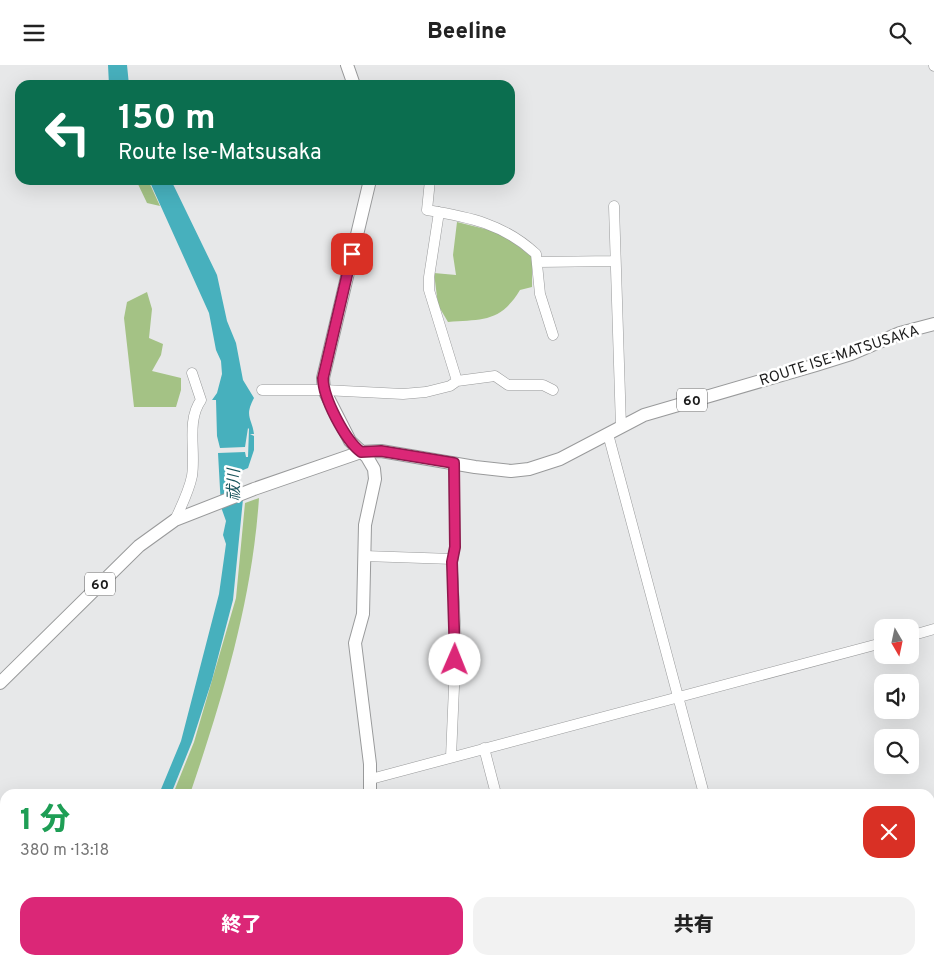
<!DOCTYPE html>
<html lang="ja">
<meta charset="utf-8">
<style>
body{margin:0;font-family:Overpass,"Noto Sans JP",sans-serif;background:#f2f2f2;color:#222;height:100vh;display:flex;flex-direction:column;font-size:19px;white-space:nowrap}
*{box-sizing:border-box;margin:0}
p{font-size:16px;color:#767676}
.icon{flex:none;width:28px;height:28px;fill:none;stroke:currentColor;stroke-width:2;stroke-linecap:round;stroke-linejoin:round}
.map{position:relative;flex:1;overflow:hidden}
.sheet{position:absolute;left:0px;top:724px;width:935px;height:176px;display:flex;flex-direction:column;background:#fff;border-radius:15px 15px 0 0;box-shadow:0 5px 20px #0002}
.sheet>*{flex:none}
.guide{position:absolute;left:15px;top:15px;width:500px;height:105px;border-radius:15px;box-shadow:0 5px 20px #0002;background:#0b6e4f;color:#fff;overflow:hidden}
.needle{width:32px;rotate:171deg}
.fabs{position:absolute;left:874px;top:554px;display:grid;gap:10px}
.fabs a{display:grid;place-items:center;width:45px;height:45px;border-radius:10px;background:#fff;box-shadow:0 5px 20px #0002;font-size:25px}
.pin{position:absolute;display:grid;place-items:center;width:42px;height:42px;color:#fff;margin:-21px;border-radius:10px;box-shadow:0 2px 8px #0006}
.me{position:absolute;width:55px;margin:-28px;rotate:1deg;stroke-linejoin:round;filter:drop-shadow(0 0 4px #0008)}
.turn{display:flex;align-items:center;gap:18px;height:105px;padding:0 20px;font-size:22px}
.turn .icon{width:65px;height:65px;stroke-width:2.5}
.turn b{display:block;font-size:35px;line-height:42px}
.round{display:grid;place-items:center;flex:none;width:52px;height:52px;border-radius:15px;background:#f2f2f2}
.summary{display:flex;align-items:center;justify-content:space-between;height:85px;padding:0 20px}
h1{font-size:30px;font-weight:800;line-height:38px;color:#1e9e55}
.button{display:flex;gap:10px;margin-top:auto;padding:10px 20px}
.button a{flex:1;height:58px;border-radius:15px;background:#db2777;color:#fff;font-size:20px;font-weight:800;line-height:58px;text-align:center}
.button a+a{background:#f2f2f2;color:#222}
header{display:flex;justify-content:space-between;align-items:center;height:65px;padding:0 20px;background:#fff;font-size:22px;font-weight:800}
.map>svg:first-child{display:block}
.green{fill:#a4c285}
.water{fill:#47b0bd}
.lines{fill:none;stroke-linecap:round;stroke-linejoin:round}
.stream{stroke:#47b0bd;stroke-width:2.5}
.minor-casing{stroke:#999a9b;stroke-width:11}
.major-casing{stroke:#999a9b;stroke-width:14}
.minor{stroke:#fff;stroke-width:10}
.major{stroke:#fff;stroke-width:12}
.route-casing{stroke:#8e194d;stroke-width:12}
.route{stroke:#db2777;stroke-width:9}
.labels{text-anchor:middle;stroke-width:5;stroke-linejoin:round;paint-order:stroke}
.shield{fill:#fff;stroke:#5f5f5f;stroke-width:1}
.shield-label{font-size:14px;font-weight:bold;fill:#1b1b1b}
.street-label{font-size:15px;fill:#1b1b1b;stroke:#fff}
.water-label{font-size:16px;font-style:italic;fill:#18545b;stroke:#fff}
</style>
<header><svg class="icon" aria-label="menu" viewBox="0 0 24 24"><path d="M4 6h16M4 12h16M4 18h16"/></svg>Beeline<svg class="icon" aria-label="search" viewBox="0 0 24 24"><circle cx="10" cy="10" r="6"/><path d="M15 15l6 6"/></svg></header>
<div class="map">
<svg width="934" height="899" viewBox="0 0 934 899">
<rect width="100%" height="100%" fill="#e7e8e9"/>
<path class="green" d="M 136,115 L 148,115 L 160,141 L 147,138 Z
M 457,157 L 501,168 L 532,192 L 532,222 L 520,225 C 500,258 482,254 448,257 L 438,240 L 434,208 L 456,210 L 453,190 Z
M 147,227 L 152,244 L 149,273 L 163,279 L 161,290 L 152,306 L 181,313 L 181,325 L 176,342 L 134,342 L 124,253 L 127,237 Z
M 259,433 C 252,536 223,632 190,729 L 173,729 L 194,677 L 236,533 L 245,438 Z"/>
<path class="water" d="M 108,0 L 127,0 L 129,20 L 109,20 Z
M 149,115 L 171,115 L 217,210 L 227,256 L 236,278 L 243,315 L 254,333 C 244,352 252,353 254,369 L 250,369 L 254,371 L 254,385 L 248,403 L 241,406 L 239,416 L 243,434 L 233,535 L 212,615 L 192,677 L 171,729 L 159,729 L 181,676 L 219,529 L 226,479 L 223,470 L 226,456 L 221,442 L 218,388 L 245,387 L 246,392 L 248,392 L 249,364 L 248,363 L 245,382 L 220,383 L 217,371 L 216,335 L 212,335 L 217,328 L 222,309 L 221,296 L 216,285 L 209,248 Z"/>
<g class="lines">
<path class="stream" d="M 756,895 L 757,899"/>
<defs>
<path id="minor" d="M 934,0 L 934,1
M 430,115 L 427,145 C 469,152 504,159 536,189 L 540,229 L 553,270
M 614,141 L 621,362
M 439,147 L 429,212 L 429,225 L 457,316
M 538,197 L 615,196
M 262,325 L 324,325 L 403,329 L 426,327 L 450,321 L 457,316 L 495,311 L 508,320 L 543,320 L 553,325
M 608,369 L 704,729
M 175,455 C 182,440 189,426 192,411 C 196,386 186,356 201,335 L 192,308
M 364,491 L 453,494
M 910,571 L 934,564
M 484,683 L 496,729
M 451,692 L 456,575 L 452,497 L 455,482 L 454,398
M 371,714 L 882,578
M 747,895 L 748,899"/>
<path id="major" d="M 347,0 L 354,20
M 370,115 L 323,313 L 324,325 L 350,376 L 367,392 L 374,404 L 375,414 L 365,460 L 363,549 L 355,578 L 370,699 L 370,729
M 0,618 L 139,481 L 175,455 L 254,424 L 361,387 L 381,386 L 475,402 L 511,406 L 529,404 L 560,394 L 644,350 L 816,300 L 851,289 L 900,268 L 934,259
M 361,899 L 361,895"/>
</defs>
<use href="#minor" class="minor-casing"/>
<use href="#major" class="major-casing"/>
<use href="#minor" class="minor"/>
<use href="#major" class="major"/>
</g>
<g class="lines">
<defs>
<path id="route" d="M 352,189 L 323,313 C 323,333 345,375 361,387 L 381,386 L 454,398 L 455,482 L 452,497 L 455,595"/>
</defs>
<use href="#route" class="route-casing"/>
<use href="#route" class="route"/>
</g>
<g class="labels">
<g class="shield">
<rect x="677" y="323.5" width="30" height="23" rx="4"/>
<rect x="85" y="507.5" width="30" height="23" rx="4"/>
</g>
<g class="shield-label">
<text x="692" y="340">60</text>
<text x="100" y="524">60</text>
</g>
<g class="street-label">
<text transform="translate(839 290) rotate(-18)" y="5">ROUTE ISE-MATSUSAKA</text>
</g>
<g class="water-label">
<text transform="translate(233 420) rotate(-90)" y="6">祓川</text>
</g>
</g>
</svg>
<div class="fabs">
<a><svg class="needle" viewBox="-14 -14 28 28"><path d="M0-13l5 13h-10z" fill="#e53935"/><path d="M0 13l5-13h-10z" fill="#767676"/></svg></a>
<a><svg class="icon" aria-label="sound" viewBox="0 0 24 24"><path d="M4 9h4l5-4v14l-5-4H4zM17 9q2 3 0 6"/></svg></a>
<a><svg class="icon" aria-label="search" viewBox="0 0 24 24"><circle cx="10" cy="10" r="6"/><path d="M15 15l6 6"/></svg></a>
</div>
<div class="pin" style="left:352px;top:189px;background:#d93025"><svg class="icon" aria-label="arrive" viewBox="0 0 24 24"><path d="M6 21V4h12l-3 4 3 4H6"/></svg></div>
<svg class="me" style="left:455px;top:595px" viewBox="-20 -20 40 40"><circle r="19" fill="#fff"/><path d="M0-13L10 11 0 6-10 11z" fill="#db2777"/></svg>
<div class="guide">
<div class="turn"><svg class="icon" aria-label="left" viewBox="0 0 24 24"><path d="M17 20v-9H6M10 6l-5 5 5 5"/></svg><div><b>150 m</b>Route Ise-Matsusaka</div></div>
</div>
<section class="sheet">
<div class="summary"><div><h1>1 分</h1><p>380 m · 13:18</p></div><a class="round" style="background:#d93025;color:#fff"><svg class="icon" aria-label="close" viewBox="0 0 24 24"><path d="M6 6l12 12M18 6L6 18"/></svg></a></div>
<div class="button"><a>終了</a><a>共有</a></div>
</section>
</div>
